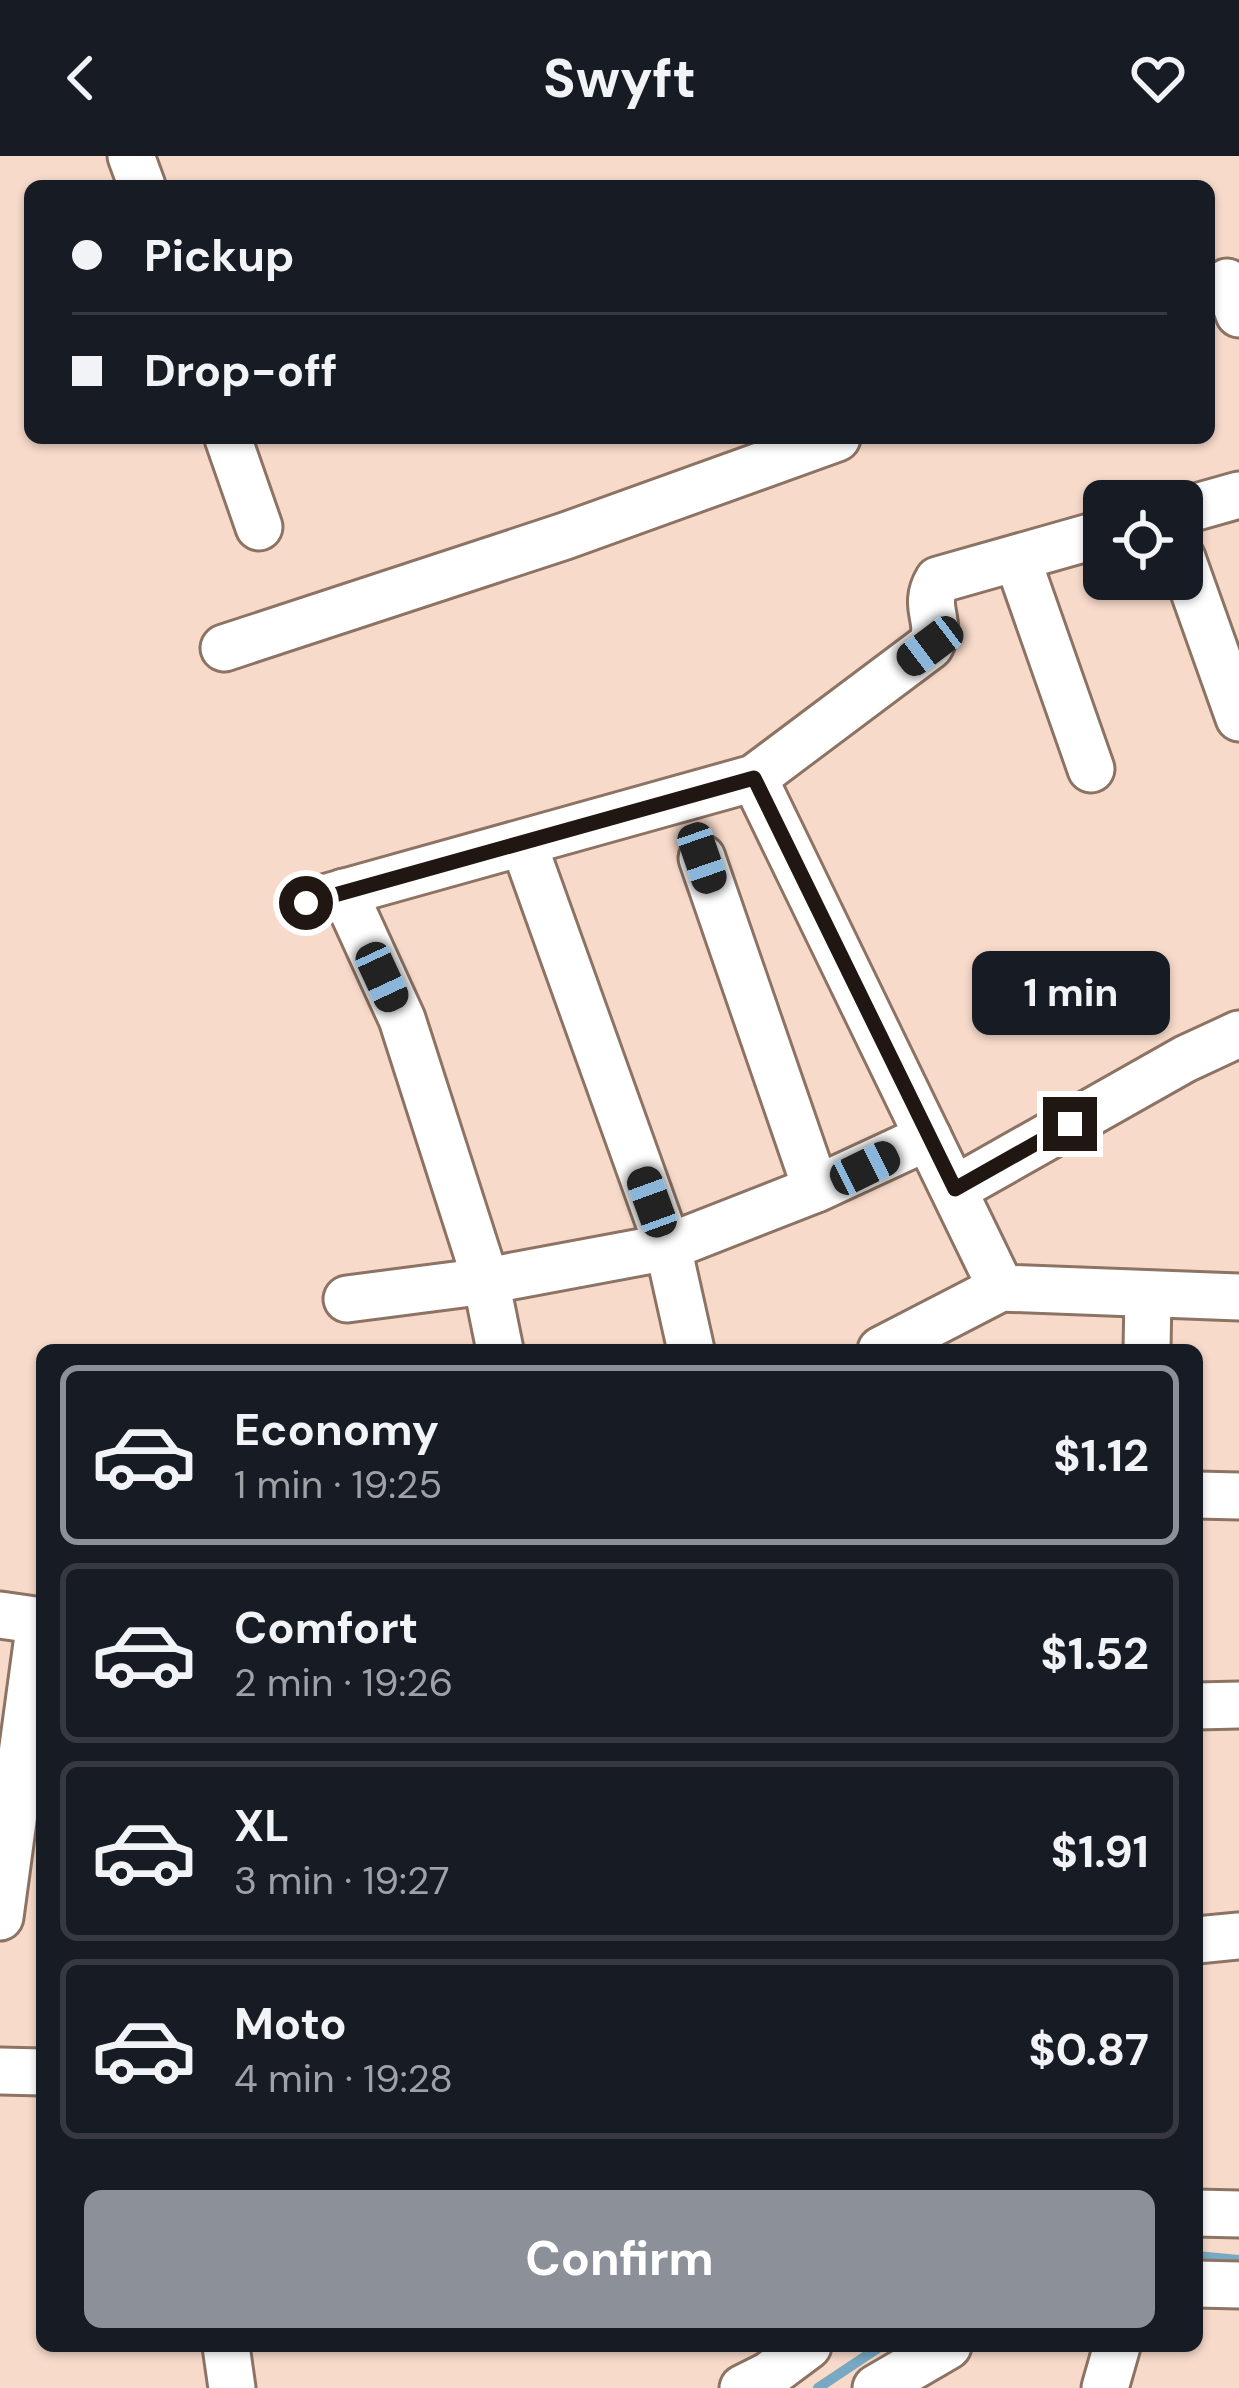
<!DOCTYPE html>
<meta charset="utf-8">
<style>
:root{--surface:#171b24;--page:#20242c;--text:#f1f3f6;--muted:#9ea1a6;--line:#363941;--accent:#8c9099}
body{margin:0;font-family:"DM Sans",sans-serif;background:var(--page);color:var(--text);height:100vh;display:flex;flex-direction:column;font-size:45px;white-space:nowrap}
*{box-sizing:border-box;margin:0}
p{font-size:39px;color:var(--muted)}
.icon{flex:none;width:66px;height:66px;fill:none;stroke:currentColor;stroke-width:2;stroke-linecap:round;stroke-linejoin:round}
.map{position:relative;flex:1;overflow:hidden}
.drawer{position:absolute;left:36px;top:1188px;width:1167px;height:1008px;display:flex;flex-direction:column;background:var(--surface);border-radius:18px;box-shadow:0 3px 9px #0004}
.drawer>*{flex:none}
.banner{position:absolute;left:24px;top:24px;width:1191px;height:264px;border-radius:18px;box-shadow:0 3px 9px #0004;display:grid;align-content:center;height:264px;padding:0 48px;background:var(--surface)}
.controls{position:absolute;left:1083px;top:324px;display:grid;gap:24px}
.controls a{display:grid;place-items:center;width:120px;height:120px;border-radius:18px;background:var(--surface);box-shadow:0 3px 9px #0004;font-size:60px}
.end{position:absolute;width:54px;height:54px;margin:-27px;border:15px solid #211712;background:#fff;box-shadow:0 0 0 6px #fff}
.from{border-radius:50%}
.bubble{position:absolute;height:84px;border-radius:18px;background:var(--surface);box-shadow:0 3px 9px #0004;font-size:39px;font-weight:700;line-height:84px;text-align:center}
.car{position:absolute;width:36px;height:72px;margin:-36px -18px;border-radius:15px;box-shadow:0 0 9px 3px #0007;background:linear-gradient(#222 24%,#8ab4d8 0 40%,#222 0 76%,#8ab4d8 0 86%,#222 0)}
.banner b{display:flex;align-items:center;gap:42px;height:114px;font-size:45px}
.banner b+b{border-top:3px solid var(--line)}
.banner i{width:30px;height:30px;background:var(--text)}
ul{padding:21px 0 0;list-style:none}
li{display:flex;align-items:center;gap:36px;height:180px;margin:0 24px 18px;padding:0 24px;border:6px solid var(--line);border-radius:18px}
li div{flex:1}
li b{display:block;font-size:45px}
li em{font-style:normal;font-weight:700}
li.current{border-color:var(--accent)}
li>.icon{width:108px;height:108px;stroke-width:1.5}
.action{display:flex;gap:24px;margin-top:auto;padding:24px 48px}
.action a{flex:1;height:138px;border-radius:18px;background:var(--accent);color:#fff;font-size:48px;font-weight:700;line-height:138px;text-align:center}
header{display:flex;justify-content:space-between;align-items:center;height:156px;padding:0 48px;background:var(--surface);font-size:54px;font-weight:700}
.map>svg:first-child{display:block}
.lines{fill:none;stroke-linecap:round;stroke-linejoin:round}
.stream{stroke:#78a8c2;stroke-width:10}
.minor-casing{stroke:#8c7364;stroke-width:51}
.minor{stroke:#fff;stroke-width:45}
.route{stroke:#211712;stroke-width:15}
</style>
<header><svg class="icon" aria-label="back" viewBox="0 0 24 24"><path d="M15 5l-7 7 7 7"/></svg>Swyft<svg class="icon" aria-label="heart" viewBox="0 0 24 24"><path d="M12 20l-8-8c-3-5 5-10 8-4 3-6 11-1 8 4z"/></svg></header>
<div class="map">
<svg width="1239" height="2232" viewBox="0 0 1239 2232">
<rect width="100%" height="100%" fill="#f7daca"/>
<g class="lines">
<g class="stream">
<polyline points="1197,2100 1239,2104"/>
<polyline points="818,2232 881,2190"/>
</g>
<g class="minor-casing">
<g id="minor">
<polyline points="131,0 142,30"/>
<polyline points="1227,126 1239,158"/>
<polyline points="228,282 259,371"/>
<polyline points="1182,355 1239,339"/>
<polyline points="1017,402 1091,613"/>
<polyline points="1182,402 1239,562"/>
<polyline points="224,492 565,380 837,282"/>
<polyline points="754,622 1001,1132 1239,1141"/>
<polyline points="524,689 668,1091 691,1194"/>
<polyline points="702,702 816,1033"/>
<polyline points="344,736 402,863 486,1125 500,1194"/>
<path d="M306 747 754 622 930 490C944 466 921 452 938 424L1104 377"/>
<polyline points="955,1033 1185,903 1239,878"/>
<polyline points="347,1143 486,1125 668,1091 816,1033 928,981"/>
<polyline points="881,1194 1001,1132"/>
<polyline points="1147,1194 1148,1139"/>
<polyline points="1197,1339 1239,1340"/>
<polyline points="0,1459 42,1465"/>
<polyline points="1197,1550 1239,1549"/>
<polyline points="0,1761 40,1465"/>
<polyline points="1197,1784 1239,1780"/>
<polyline points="0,1915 42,1916"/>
<polyline points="1197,2057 1239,2058"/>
<polyline points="1197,2128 1239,2129"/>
<polyline points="226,2190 232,2232"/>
<polyline points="743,2232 769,2219 808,2190"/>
<polyline points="876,2232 948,2190"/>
<polyline points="1105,2232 1117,2190"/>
</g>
</g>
<use href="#minor" class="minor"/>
</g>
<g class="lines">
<polyline class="route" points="306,747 754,622 955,1033 1070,968"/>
</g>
</svg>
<div class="controls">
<a><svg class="icon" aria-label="locate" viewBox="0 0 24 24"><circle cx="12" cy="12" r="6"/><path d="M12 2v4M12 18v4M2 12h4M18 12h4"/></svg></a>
</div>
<i class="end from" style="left:306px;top:747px"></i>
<i class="end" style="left:1070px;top:968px"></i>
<div class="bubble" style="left:972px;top:795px;width:198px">1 min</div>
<i class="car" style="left:930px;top:490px;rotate:233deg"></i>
<i class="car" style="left:702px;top:702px;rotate:161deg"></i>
<i class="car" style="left:382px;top:821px;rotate:155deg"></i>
<i class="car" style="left:865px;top:1012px;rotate:64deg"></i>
<i class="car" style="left:652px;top:1046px;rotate:340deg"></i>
<div class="banner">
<b><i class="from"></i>Pickup</b>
<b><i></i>Drop-off</b>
</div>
<section class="drawer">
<ul>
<li class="current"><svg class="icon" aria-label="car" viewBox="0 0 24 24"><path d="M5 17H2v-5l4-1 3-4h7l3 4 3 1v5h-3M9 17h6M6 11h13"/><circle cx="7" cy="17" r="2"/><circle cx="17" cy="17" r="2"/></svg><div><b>Economy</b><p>1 min · 19:25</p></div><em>$1.12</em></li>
<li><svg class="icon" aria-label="car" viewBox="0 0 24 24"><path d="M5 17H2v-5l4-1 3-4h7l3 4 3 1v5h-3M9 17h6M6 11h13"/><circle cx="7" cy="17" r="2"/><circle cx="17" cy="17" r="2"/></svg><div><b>Comfort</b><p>2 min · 19:26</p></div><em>$1.52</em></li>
<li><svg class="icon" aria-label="car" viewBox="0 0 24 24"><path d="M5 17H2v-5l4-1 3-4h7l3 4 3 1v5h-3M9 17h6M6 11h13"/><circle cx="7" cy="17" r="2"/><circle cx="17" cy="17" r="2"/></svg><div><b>XL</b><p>3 min · 19:27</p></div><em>$1.91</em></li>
<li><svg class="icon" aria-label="car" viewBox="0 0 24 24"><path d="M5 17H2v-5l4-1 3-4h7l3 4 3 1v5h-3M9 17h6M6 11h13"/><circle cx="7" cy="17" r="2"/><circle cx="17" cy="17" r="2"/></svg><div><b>Moto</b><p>4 min · 19:28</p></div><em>$0.87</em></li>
</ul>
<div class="action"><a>Confirm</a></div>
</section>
</div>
